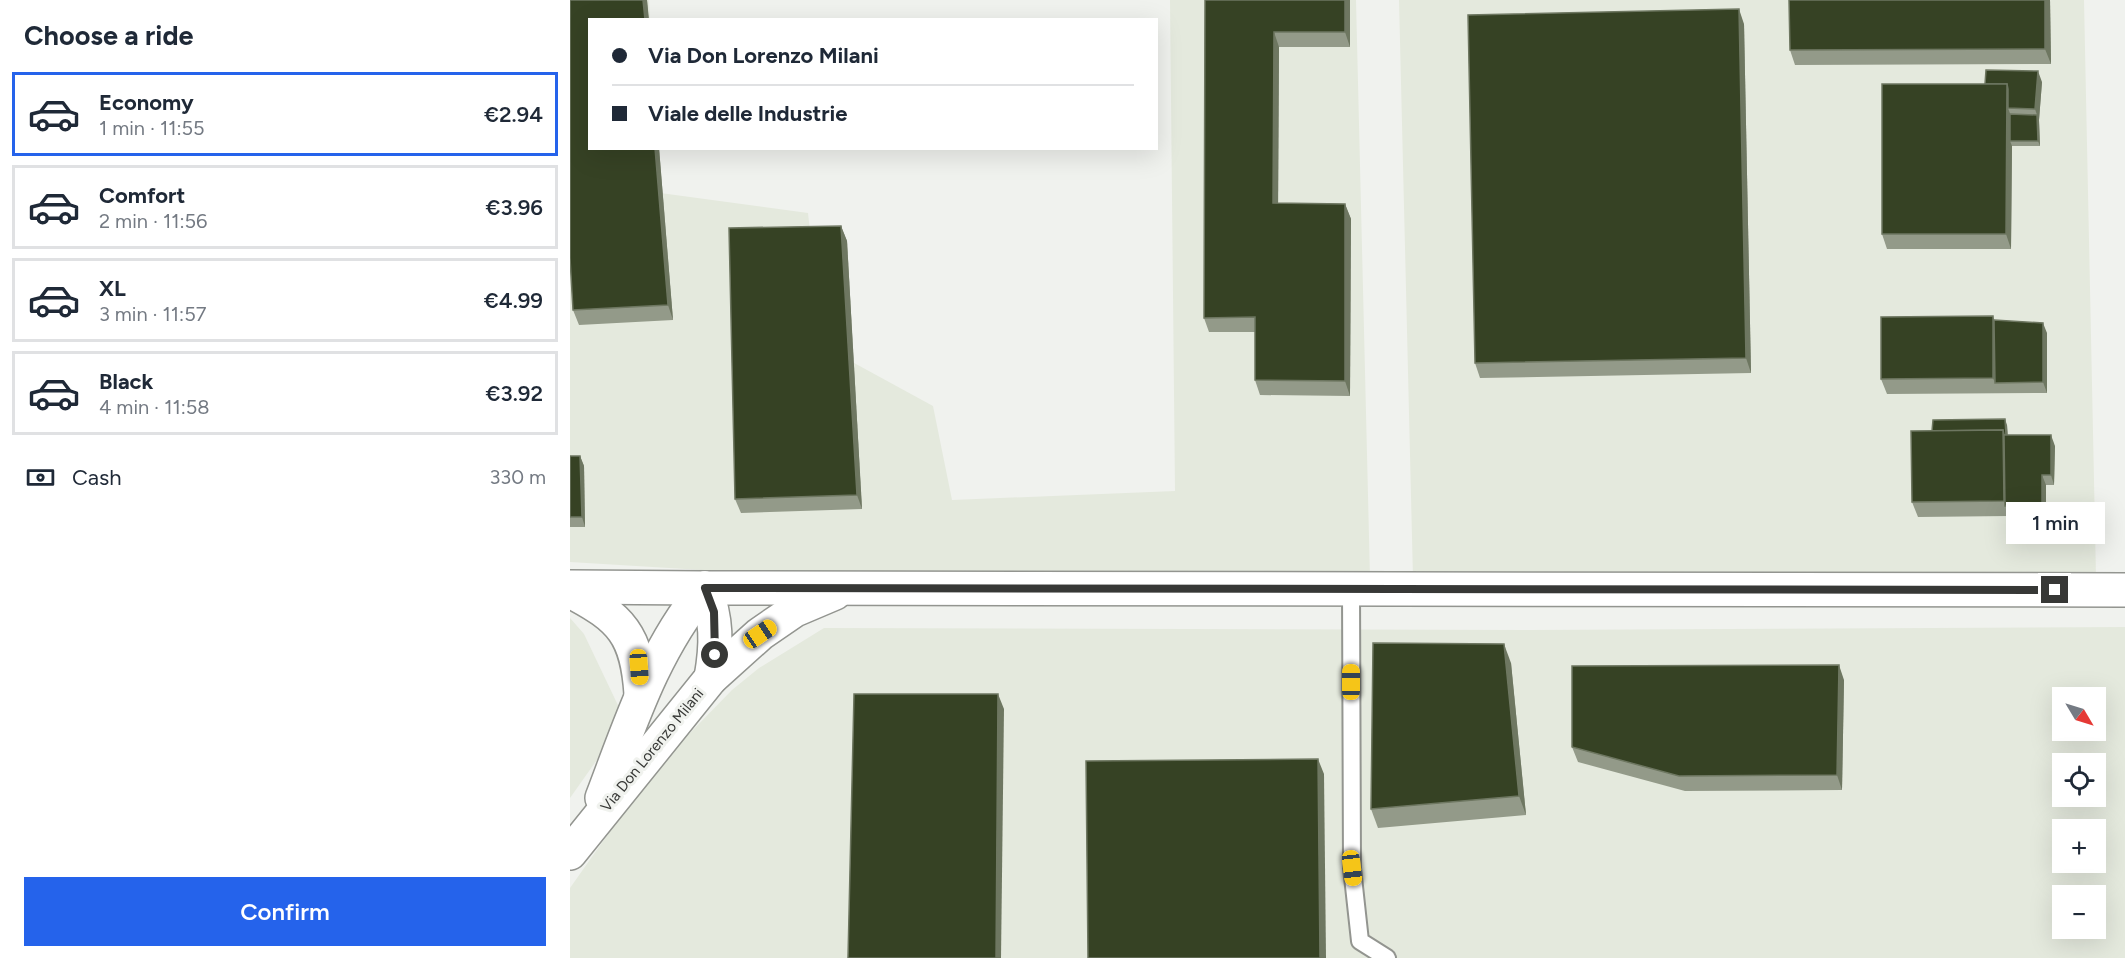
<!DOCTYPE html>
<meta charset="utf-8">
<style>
:root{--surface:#fff;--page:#f2f2f3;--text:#1f2937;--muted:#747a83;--line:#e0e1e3;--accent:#2563eb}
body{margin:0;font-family:Figtree,sans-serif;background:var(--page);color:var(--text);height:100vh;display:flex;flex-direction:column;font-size:22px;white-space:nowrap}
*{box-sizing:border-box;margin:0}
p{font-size:20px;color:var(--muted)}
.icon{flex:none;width:33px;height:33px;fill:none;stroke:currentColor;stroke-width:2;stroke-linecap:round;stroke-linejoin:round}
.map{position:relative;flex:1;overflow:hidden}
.side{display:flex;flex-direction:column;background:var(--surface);width:570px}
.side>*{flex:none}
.banner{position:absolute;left:18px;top:18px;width:570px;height:132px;border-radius:0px;box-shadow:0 6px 24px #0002;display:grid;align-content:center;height:132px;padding:0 24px;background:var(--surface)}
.needle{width:39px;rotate:128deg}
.buttons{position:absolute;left:1482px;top:687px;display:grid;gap:12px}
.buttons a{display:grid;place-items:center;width:54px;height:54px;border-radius:0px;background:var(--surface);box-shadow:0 6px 24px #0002;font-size:30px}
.end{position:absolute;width:27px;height:27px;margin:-14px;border:8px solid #373836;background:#fff;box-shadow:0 0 0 3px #fff}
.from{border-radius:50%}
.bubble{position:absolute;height:42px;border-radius:0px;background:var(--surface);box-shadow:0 6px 24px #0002;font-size:20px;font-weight:600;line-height:42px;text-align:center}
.car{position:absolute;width:18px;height:36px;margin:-18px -9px;border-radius:8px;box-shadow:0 0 4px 2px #0007;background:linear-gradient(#f5c518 24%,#345 0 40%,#f5c518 0 76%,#345 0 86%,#f5c518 0)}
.banner b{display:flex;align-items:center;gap:21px;height:57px;font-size:22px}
.banner b+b{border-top:2px solid var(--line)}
.banner i{width:15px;height:15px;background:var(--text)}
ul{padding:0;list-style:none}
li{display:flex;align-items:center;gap:18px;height:84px;margin:0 12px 9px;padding:0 12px;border:3px solid var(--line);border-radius:0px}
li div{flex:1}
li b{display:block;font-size:22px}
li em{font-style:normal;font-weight:600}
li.current{border-color:var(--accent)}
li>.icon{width:54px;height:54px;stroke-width:1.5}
h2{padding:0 24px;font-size:27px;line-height:72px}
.pay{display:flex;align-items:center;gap:15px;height:66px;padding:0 24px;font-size:22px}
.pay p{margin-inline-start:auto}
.action{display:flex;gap:12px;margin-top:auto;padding:12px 24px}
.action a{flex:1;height:69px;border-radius:0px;background:var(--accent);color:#fff;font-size:24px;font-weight:600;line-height:69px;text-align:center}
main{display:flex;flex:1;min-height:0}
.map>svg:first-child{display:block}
.built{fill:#e4e9dd;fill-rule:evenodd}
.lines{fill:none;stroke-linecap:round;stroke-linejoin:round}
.service-casing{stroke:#939590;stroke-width:20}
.tertiary-casing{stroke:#939590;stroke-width:36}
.secondary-casing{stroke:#939590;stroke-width:36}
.service{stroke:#fff;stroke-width:16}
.tertiary{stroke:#fff;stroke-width:33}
.secondary{stroke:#fff;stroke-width:33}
.wall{fill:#939a89}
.shaded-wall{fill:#6e7761}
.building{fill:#364224;stroke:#6e7761;stroke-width:1.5}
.route{stroke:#373836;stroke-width:8}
.labels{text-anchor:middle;stroke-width:6;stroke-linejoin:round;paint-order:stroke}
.street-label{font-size:15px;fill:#373836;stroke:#f0f2ee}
</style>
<main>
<section class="side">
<h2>Choose a ride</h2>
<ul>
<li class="current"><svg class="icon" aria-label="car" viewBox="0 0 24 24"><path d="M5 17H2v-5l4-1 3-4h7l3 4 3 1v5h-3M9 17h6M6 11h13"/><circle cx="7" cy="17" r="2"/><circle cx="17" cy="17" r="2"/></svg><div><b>Economy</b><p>1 min · 11:55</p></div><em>€2.94</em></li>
<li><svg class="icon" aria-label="car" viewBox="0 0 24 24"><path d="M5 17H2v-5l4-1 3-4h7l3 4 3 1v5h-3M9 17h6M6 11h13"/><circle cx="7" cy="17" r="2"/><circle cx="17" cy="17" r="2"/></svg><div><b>Comfort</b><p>2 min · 11:56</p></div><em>€3.96</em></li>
<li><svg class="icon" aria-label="car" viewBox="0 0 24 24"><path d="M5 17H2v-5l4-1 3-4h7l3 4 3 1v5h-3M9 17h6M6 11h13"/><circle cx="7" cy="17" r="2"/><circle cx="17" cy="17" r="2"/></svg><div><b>XL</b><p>3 min · 11:57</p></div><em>€4.99</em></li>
<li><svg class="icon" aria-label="car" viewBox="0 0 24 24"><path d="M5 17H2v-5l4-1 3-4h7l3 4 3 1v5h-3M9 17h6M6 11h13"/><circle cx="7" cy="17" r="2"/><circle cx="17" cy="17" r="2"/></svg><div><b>Black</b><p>4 min · 11:58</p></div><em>€3.92</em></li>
</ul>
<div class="pay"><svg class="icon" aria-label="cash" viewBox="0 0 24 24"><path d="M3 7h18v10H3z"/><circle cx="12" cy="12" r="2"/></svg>Cash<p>330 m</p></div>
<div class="action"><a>Confirm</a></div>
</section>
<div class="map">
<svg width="1555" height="958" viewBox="0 0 1555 958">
<rect width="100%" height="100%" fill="#f0f2ee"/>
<g class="built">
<polygon points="0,0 79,0 80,19 20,20 20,148 83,192 238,213 253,346 363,406 382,500 605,491 600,0 786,0 800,578 248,577 0,562"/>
<polygon points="829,0 1514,0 1526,576 843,579"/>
<polygon points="0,618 14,634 55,720 0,798"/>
<path d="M1555 627V958H0V888L103 742 120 733 162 690 189 668 254 628 958 630ZM1492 698H1526V730H1492ZM1492 764H1526V796H1492ZM1492 830H1526V862H1492ZM1492 896H1526V928H1492Z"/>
</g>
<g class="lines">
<g class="service-casing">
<polyline id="service" points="781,589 782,868 790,941 817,958"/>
</g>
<g class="tertiary-casing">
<g id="tertiary">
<polyline points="0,587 135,588"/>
<path d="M0 591C52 618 67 635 71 694"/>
</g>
</g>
<g class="secondary-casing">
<g id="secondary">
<polyline points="135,588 1555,590"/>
<path d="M135 588C147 619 147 644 141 678"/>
<path d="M32 798C61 722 83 651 135 588"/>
<polyline points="0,853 141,678 190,634 225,610 265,593"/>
</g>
</g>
<use href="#service" class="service"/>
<use href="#tertiary" class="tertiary"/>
<use href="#secondary" class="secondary"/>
</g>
<g class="wall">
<polygon points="0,0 77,0 103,320 9,325 3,310"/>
<polygon points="635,0 780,0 780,47 709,47 708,203 775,204 781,219 780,396 690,395 685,380 685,332 639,332 634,318"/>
<polygon points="1480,0 1481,64 1225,65 1220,50"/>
<polygon points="1174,24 1181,373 910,378 905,363"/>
<polygon points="1472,82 1469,120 1470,146 1442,146 1441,249 1317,249 1312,234 1415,84"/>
<polygon points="271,226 277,241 292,509 171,513 165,499"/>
<polygon points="1424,320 1477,333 1477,393 1317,394 1311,379"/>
<polygon points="1437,425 1438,435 1485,446 1484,485 1476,485 1476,514 1439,516 1348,517 1342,502"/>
<polygon points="0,456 10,456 14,466 15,527 0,527"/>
<polygon points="941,663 956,815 808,828 801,809"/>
<polygon points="1274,680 1272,790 1115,791 1008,762 1002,747"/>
</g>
<g class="shaded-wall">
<polygon points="73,0 77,0 79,20 75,20"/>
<polygon points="775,0 780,0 780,47 775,32"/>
<polygon points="1475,0 1480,0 1481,64 1475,49"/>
<polygon points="1169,9 1174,24 1181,373 1176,358"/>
<polygon points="704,32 709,47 708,218 703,203"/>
<polygon points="1468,71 1472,82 1469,120 1470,146 1468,141 1467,115 1465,109"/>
<polygon points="1437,84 1442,99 1438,108 1442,119 1440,141 1442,146 1441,249 1436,234"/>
<polygon points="85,148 89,148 103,320 98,305"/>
<polygon points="775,204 781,219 780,396 775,381"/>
<polygon points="271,226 277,241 292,509 287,495"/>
<polygon points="1423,316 1428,331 1425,383 1423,378"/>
<polygon points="1473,323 1477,333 1477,393 1473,382"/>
<polygon points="1435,419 1437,425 1438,445 1435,506 1434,501 1433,430"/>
<polygon points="1481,435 1485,446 1484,485 1481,475"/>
<polygon points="10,456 14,466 15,527 12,517"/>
<polygon points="1472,475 1476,485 1476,514 1472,503"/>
<polygon points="934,644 941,663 956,815 949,796"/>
<polygon points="1269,665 1274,680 1272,790 1267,775"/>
<polygon points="428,694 434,709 431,958 426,958"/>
<polygon points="748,759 754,774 756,958 750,958"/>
</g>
<g class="building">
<polygon points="0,0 73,0 75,20 20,20 20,148 85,148 98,305 3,310 0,258"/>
<polygon points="635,0 775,0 775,32 704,32 703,203 775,204 775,381 685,380 685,317 634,318"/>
<polygon points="1219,0 1475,0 1475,49 1220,50"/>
<polygon points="1169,9 1176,358 905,363 898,15"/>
<polygon points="1416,70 1468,71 1465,109 1438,108 1438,89 1437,84 1415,84"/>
<polygon points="1312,84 1437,84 1436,234 1312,234"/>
<polygon points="1440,114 1467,115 1468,141 1440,141"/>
<polygon points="271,226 287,495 165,499 159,228"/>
<polygon points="1423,316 1423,378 1311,379 1311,317"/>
<polygon points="1424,320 1473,323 1473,382 1425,383"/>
<polygon points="1435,419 1436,435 1434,435 1433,430 1362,431 1363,420"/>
<polygon points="1433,430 1434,501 1342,502 1341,431"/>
<polygon points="1434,435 1481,435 1481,475 1472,475 1472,503 1435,506"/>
<polygon points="0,456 10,456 12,517 0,517"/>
<polygon points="803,643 934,644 949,796 801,809"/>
<polygon points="1269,665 1267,775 1109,776 1002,747 1002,666"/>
<polygon points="284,694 428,694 426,958 278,958"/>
<polygon points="748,759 750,958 518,958 516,761"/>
</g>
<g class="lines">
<polyline class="route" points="145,655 144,612 135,588 1485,590"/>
</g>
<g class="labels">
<g class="street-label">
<text transform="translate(82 750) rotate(-51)" y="5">Via Don Lorenzo Milani</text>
</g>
</g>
</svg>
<div class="buttons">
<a><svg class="needle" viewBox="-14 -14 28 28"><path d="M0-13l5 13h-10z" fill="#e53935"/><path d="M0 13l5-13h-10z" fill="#747a83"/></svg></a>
<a><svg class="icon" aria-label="locate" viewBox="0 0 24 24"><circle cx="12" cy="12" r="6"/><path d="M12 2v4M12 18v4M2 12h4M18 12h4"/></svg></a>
<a>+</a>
<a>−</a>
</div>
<i class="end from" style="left:145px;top:655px"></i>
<i class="end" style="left:1485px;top:590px"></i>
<div class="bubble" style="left:1436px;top:502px;width:99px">1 min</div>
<i class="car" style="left:190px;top:634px;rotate:56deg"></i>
<i class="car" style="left:69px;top:667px;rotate:176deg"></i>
<i class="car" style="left:781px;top:682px;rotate:0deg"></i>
<i class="car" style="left:782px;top:868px;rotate:173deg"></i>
<div class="banner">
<b><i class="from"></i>Via Don Lorenzo Milani</b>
<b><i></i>Viale delle Industrie</b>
</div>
</div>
</main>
